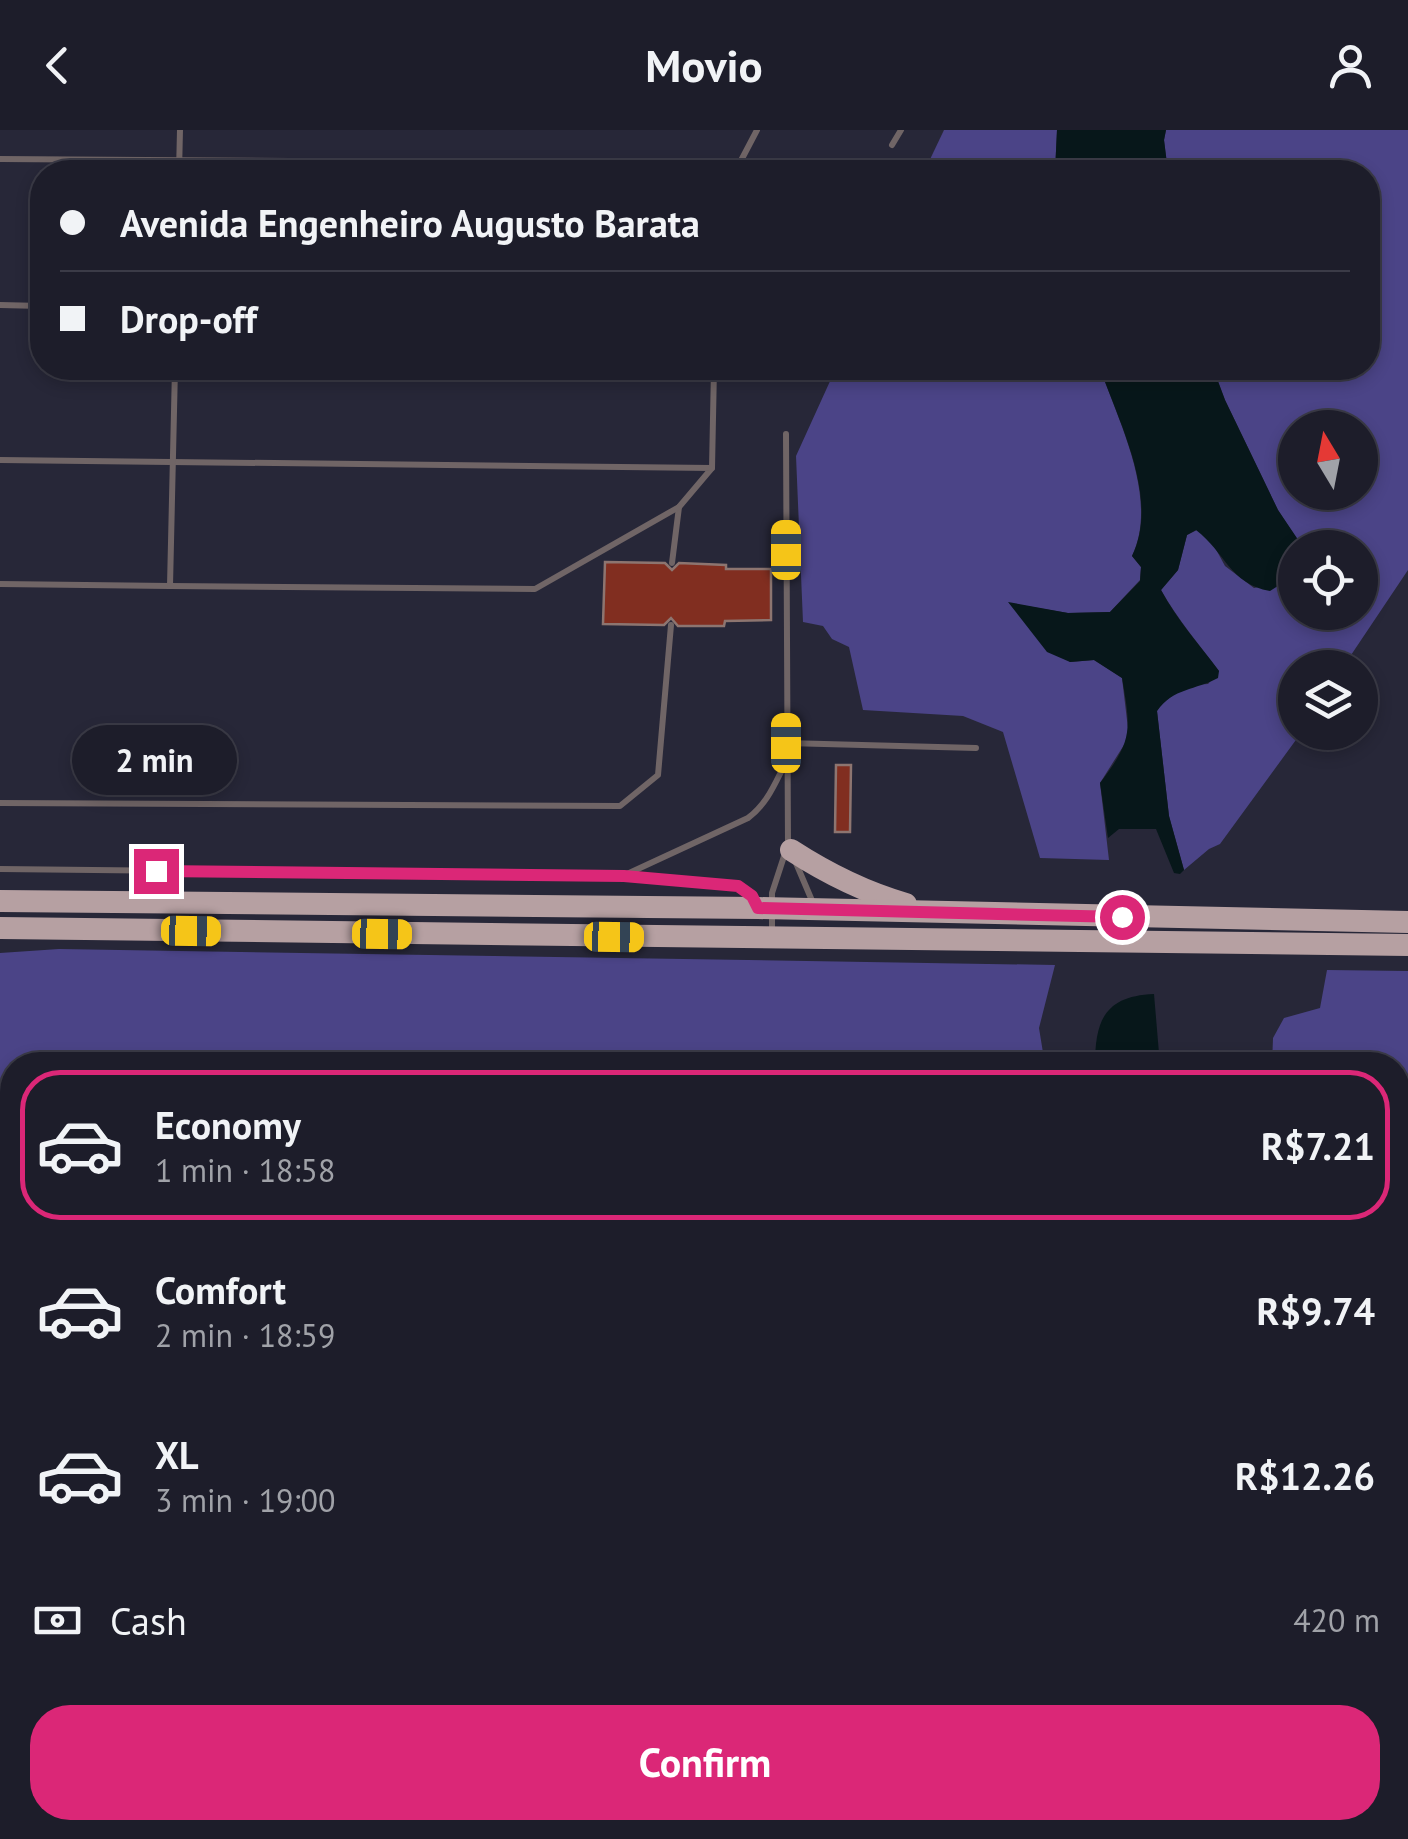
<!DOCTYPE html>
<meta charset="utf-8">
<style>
:root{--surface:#1d1d2a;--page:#252632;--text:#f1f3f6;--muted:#a0a2a8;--line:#3b3b47;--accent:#db2777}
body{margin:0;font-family:"PT Sans",sans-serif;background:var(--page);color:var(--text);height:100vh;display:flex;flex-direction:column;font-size:38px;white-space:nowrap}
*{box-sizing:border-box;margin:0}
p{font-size:32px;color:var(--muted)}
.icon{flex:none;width:55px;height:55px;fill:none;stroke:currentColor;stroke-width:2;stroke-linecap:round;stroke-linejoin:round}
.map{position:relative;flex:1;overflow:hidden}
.side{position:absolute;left:0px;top:922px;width:1410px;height:788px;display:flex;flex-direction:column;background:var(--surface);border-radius:40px 40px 0 0;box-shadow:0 5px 15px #0003,0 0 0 2px var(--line)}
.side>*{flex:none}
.banner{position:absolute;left:30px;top:30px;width:1350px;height:220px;border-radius:40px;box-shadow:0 5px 15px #0003,0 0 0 2px var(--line);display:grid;align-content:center;height:220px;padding:0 30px;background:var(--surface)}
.needle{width:65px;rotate:350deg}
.tools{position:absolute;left:1278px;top:280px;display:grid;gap:20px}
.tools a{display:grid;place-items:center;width:100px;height:100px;border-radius:50%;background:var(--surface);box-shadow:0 5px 15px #0003,0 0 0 2px var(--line);font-size:50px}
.end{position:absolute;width:45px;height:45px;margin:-22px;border:12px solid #db2777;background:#fff;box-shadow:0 0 0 5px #fff}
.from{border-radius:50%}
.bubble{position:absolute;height:70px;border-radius:35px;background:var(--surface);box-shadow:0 5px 15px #0003,0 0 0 2px var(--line);font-size:32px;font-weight:600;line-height:70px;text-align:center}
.car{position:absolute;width:30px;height:60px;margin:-30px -15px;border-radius:12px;box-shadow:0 0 8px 2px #0007;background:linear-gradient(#f5c518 24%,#345 0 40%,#f5c518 0 76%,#345 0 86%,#f5c518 0)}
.banner b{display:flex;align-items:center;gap:35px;height:95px;font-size:38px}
.banner b+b{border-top:2px solid var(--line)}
.banner i{width:25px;height:25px;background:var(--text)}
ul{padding:18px 0 0;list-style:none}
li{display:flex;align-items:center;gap:30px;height:150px;margin:0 20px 15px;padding:0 10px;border:5px solid transparent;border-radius:40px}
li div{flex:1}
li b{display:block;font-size:38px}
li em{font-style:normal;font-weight:600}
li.selected{border-color:var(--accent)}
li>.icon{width:90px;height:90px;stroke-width:1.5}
.pay{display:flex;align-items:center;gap:25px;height:110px;padding:0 30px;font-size:38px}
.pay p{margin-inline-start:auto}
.button{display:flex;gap:20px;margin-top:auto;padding:20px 30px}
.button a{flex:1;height:115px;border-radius:40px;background:var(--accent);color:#fff;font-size:40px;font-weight:600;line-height:115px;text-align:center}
header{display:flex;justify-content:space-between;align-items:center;height:130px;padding:0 30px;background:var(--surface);font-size:45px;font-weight:600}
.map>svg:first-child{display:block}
.green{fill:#4b4487;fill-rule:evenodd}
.water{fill:#07171a}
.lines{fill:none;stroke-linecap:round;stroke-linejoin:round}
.river{stroke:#07171a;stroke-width:28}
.building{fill:#812e20;stroke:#8d7570;stroke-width:2.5}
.service{stroke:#706566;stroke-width:6}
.primary{stroke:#b6a0a2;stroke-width:22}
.route{stroke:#db2777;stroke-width:12}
</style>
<header><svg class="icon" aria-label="back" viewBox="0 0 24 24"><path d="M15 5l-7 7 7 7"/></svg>Movio<svg class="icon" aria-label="person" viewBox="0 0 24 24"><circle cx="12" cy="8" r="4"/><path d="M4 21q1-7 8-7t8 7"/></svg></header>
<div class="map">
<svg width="1408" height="1709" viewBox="0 0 1408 1709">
<rect width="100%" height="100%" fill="#272738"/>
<g class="green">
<polygon points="944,0 1057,0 1055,42 924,42"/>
<path d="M1166 0H1408V440L1343 537 1295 538V602L1301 603 1220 714 1209 719 1184 740 1169 686 1157 581C1168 565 1188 554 1208 554L1219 541C1199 514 1178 490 1161 460L1178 440 1187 405 1197 400 1212 412 1225 436 1254 458 1289 451 1295 445V482H1360V418L1302 417 1278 380 1225 270 1213 238H1368V42H1168L1164 10ZM1295 298H1360V362H1295Z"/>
<path d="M836 238H1100C1119 293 1159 369 1132 426L1141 437 1140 450 1110 482 1068 483 1009 473 1070 532 1094 530 1122 548 1129 607 1100 653 1109 730 1040 728 1003 602 963 586 863 580 849 517 832 509 823 496 803 492 796 326Z"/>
<polygon points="59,819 1055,835 1039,898 1045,935 12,935 12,1051 0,1052 0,823"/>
<polygon points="1327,840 1408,841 1408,1630 1398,1641 1398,935 1272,935 1273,908 1284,888 1320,878"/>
<polygon points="12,1329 12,1698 1323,1698 1306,1709 0,1709 0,1330"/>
</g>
<g class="water">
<polygon points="1057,0 1166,0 1164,10 1168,42 1055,42"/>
<path d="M1100 238H1213L1225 270 1278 380 1303 417 1295 418V445L1270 461C1230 454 1225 422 1196 400L1187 405 1178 440 1161 460C1177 490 1199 514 1219 541L1218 548C1196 560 1173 558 1157 581L1169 686 1184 740 1180 744 1174 743 1156 699H1119L1108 708 1100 653C1133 610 1131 600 1122 548L1094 530 1070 532 1047 522 1008 472 1068 483 1110 482 1140 451 1141 437 1132 426C1160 369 1119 293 1100 238Z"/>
<path d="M1154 864 1160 935H1095C1095 890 1105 866 1154 864Z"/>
</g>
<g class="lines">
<polyline class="river" points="1141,1709 1141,1698"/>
</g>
<g class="building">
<polygon points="605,432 665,433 672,440 679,433 726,435 726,439 771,439 771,490 725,491 724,496 678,496 671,488 664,495 603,494"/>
<polygon points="836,635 851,635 850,702 835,702"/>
</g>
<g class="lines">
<g class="service">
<polyline points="892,15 901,0"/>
<polyline points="0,29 739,34"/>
<polyline points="179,42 180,0"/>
<polyline points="735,42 757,0"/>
<polyline points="0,175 42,176"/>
<polyline points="0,330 712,338 679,377 672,433"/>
<polyline points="712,338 714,238"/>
<polyline points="0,454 170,456 175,238"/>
<polyline points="170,456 535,459 679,377"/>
<polyline points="786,613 976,618"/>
<polyline points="0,673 620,676 658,645 671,495"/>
<polyline points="796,733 813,773"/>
<polyline points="0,739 624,746 738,756 747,761 755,773"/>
<path d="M627 744 748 688C768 673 775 653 786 632"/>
<polyline points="772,800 772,763 788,714 786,304"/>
<polyline points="0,1320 12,1320"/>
</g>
<g class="primary">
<path d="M791 720C828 744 864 762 906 774"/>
<polyline points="0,771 758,778 1408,792"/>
<polyline points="0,798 1408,815"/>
</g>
</g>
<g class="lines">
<polyline class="route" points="156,741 624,746 738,756 752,766 758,778 1122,787"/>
</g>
</svg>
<div class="tools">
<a><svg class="needle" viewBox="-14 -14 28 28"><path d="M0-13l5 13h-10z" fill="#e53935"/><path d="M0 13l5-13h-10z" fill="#a0a2a8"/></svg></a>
<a><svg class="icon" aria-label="locate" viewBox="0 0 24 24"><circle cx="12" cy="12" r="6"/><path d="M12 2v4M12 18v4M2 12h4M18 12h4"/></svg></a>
<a><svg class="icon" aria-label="layers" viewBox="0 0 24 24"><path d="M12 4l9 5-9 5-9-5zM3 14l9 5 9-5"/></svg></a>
</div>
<i class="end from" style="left:1122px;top:787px"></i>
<i class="end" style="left:156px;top:741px"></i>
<div class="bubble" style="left:72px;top:595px;width:165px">2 min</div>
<i class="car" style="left:786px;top:420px;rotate:0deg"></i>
<i class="car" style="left:786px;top:613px;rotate:0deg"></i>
<i class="car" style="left:191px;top:801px;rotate:91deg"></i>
<i class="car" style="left:382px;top:804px;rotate:91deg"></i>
<i class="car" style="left:614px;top:807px;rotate:91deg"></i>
<div class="banner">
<b><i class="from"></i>Avenida Engenheiro Augusto Barata</b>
<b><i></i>Drop-off</b>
</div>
<section class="side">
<ul>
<li class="selected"><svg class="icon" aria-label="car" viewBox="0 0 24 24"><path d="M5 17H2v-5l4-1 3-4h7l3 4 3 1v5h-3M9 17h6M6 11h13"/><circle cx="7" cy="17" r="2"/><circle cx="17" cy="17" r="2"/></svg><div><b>Economy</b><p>1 min · 18:58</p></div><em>R$7.21</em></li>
<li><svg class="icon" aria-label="car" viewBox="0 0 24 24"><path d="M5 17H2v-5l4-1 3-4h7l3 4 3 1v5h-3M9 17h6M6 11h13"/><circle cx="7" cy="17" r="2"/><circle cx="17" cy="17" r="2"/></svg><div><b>Comfort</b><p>2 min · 18:59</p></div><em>R$9.74</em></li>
<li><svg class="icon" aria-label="car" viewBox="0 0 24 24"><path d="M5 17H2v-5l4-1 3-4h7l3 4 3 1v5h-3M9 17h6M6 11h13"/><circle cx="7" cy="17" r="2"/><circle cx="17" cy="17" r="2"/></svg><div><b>XL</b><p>3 min · 19:00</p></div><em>R$12.26</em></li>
</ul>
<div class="pay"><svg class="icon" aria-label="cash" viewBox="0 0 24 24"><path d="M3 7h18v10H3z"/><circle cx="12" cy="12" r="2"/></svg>Cash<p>420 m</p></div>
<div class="button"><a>Confirm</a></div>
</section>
</div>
